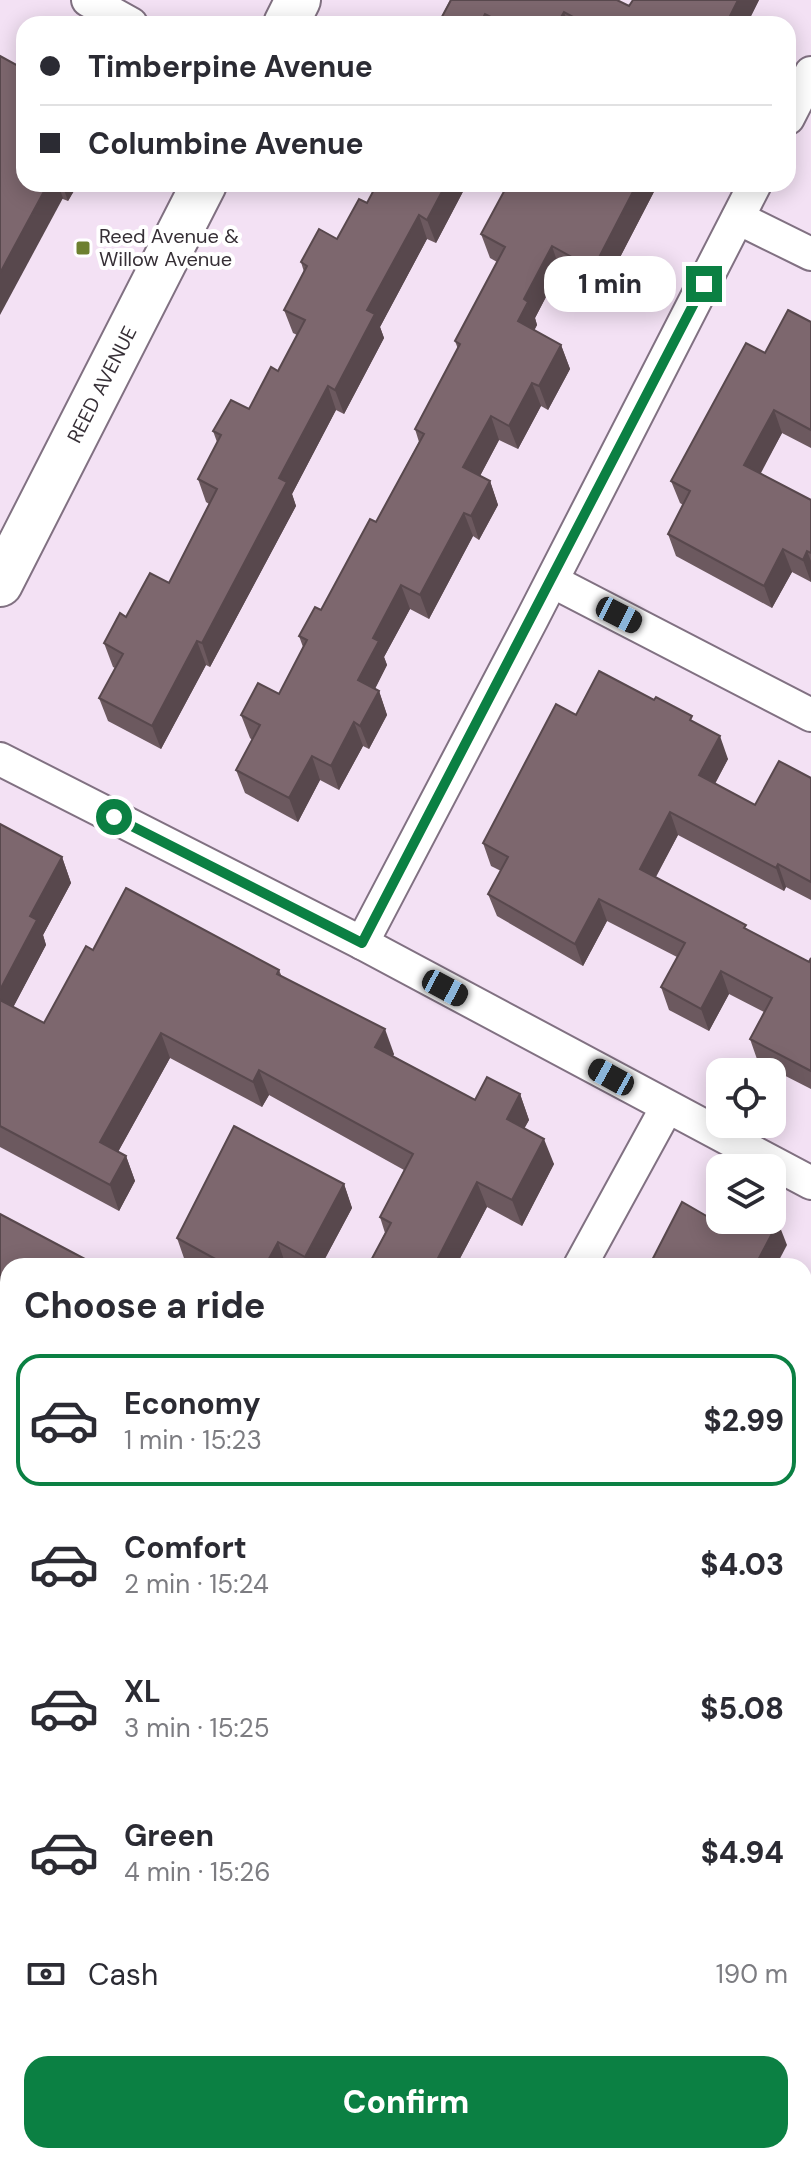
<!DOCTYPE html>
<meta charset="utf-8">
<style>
:root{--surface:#fff;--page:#f7f7f7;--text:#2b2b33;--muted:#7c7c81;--line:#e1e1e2;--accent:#0b8043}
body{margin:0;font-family:"DM Sans",sans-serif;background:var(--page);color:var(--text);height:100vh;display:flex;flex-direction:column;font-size:30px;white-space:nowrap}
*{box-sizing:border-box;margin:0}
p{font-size:26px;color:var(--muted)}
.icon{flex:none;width:44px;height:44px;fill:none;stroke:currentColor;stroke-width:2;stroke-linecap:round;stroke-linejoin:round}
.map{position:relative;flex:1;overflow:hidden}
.details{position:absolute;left:0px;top:1258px;width:812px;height:906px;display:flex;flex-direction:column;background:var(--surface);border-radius:24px 24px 0 0;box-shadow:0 4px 20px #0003}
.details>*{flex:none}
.banner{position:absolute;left:16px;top:16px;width:780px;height:176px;border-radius:24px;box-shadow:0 4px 20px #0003;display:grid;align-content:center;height:176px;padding:0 24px;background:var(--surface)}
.fabs{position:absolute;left:706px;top:1058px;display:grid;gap:16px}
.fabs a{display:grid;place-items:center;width:80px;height:80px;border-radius:16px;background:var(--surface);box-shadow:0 4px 20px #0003;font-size:40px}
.end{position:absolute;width:36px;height:36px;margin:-18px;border:10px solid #0b8043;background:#fff;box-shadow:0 0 0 4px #fff}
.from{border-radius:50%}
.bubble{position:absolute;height:56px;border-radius:24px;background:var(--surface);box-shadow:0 4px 20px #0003;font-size:26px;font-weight:800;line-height:56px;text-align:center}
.car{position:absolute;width:24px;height:48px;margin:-24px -12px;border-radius:10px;box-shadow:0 0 6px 2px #0007;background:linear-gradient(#222 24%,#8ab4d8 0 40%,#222 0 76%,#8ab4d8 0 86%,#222 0)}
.banner b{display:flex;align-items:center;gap:28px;height:76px;font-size:30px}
.banner b+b{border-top:2px solid var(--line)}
.banner i{width:20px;height:20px;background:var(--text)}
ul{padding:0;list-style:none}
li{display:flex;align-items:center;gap:24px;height:132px;margin:0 16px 12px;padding:0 8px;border:4px solid transparent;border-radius:24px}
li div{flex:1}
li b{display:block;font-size:30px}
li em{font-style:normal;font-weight:800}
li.selected{border-color:var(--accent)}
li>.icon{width:72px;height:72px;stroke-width:1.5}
h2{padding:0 24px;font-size:36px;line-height:96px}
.pay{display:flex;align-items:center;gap:20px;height:88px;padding:0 24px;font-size:30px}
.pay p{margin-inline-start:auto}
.primary-button{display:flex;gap:16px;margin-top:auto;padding:16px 24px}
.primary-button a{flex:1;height:92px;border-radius:24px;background:var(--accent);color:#fff;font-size:32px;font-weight:800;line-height:92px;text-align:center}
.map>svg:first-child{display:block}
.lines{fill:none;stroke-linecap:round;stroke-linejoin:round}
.minor-casing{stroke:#817182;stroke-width:36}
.secondary-casing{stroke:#817182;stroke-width:48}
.minor{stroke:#fff;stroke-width:32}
.secondary{stroke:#fff;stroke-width:44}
.wall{fill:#6c595f}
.shaded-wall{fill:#58484d}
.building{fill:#7d676e;stroke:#58484d;stroke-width:2}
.route{stroke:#0b8043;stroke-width:10}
.poi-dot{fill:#6d8030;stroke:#fff;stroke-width:3}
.labels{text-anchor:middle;stroke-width:8;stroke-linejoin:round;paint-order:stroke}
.poi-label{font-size:20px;fill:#362f36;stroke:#fff;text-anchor:start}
.street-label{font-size:20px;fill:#362f36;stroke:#fff}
</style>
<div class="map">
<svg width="811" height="2163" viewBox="0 0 811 2163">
<rect width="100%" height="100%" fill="#f3e1f4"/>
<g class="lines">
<g class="minor-casing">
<g id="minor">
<polyline points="88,0 131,24"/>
<polyline points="788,118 811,73"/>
<polyline points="738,218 811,254"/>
<polyline points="552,581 811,715"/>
<polyline points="0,759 362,943 811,1183"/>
<polyline points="362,943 532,619 755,184"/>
<polyline points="580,1266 667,1107"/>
<polyline points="804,1658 811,1662"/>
<polyline points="804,1700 811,1686"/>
<polyline points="82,2163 85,2156"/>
<polyline points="562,2163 565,2156"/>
</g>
</g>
<g class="secondary-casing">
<g id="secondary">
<polyline points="286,24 298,0"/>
<path id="s1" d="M0 584 204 184"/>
</g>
</g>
<use href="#minor" class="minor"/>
<use href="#secondary" class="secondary"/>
</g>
<g class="wall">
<polygon points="450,0 629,6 759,0 747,24 438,24"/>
<polygon points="24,184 78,184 68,201"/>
<polygon points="377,184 467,184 436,243 427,239 380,327 384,338 344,414 336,410 292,494 296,506 210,667 206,665 161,749 108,721 99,698 115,668 113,667 104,643 126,617 169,583 209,504 206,502 198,479 217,442 213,431 249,409 278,371 297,335 293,333 284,310 304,272 301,262 337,239 367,203"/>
<polygon points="658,184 602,292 560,270 535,318 537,325 534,330 561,345 570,369 548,410 541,406 518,449 499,440 480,476 490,481 498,505 479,540 473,536 429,619 410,609 384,657 387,665 375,689 379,691 387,715 369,749 363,746 339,790 320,780 298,822 245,793 236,770 252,740 250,738 241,715 279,694 303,647 299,636 321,610 376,522 419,442 415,429 458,349 455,341 497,262 490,258 481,234"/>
<polygon points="811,322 811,448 782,433 760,473 811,500 811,582 792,572 772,608 676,556 668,534 683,505 680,503 671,481 765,353"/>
<polygon points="576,715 694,723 728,759 715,784 755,805 811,778 811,900 786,887 784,891 678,835 656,877 747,930 809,962 811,958 811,1089 758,1062 750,1039 764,1012 729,994 709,1031 669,1010 661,987 677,957 607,921 583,966 497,916 488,894 501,871 491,866 483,843"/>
<polygon points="0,824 62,857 71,883 43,935 46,945 13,1007 44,1023 93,950 279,970 282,977 394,1054 393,1056 475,1100 520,1094 529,1120 524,1128 554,1164 522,1226 487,1207 456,1266 368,1266 385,1233 380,1217 404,1170 269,1095 262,1107 170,1058 118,1152 126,1156 135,1181 119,1211 0,1147"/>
<polygon points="344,1184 352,1208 321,1266 194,1266 185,1261 177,1238"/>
<polygon points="811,1282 811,1385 804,1381 804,1295"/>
<polygon points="804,1440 811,1444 811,1566 804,1562"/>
<polygon points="0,1535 8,1540 8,1710 0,1706"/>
<polygon points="811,1814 811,2050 804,2063 804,1827"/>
<polygon points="160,2156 294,2156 290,2163 159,2163 158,2161"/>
</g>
<g class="shaded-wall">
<polygon points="738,0 759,0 747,24 726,24"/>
<polygon points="564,12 568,24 557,24"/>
<polygon points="485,14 489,24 480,24"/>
<polygon points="48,184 58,184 63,198 0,315 0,273"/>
<polygon points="62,184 78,184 68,201"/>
<polygon points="446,184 467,184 436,243 427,220"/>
<polygon points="637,184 658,184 602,292 593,269"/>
<polygon points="419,215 427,239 380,327 384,338 344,414 335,390 367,310"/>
<polygon points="552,246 560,270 535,318 537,325 527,345 518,321 524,299"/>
<polygon points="561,345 570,369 548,410 539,386"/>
<polygon points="532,383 541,406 518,449 509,426"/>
<polygon points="328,386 336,410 292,494 296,506 210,667 202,643 279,478"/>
<polygon points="774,410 782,433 753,488 744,465"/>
<polygon points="491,416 499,440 472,491 463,467"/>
<polygon points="490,481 498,505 479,540 471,516"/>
<polygon points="464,513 473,536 429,619 420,595"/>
<polygon points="783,549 792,572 772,608 764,586"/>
<polygon points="807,551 811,561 811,582 803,560"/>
<polygon points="401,585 410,609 384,657 387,665 367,704 358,680 373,638"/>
<polygon points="197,641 206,665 161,749 152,726"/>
<polygon points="379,691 387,715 369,749 360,726"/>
<polygon points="354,722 363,746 339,790 331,766"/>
<polygon points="720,736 728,759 707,798 699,775"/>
<polygon points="312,756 320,780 298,822 289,798"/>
<polygon points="670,812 678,835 648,891 640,869"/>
<polygon points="62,857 71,883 43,935 46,945 5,1023 0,1009 0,990 30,916"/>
<polygon points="778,864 786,887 784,891 776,868"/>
<polygon points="599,899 607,921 583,966 575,944"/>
<polygon points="721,971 729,994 709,1031 701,1009"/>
<polygon points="385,1029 394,1054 385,1072 375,1047"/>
<polygon points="161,1033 170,1058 109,1168 100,1142"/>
<polygon points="259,1070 269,1095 262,1107 253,1082"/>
<polygon points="520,1094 529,1120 516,1144 507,1119"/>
<polygon points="544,1139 554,1164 522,1226 512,1200"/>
<polygon points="126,1156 135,1181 119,1211 110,1185"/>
<polygon points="477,1182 487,1207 456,1266 439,1266 437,1260"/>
<polygon points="344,1184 352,1208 321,1266 308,1266 305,1257"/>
<polygon points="778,1222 787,1245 776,1266 755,1266"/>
<polygon points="278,1242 286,1266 265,1266"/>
<polygon points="8,1439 8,1481 0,1496 0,1454"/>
<polygon points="811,2016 811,2042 805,2027"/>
<polygon points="804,2031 811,2050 804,2063"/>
<polygon points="8,2077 8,2119 0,2134 0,2092"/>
<polygon points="247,2156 261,2156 263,2163 243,2163"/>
<polygon points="277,2156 294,2156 290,2163 279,2163"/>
<polygon points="426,2156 448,2156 444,2163 422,2163"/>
<polygon points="742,2156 765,2156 761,2163 739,2163"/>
</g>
<g class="building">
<polygon points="451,0 617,0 629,6 633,0 738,0 726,24 586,24 564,12 557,24 505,24 485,14 480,24 438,24"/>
<polygon points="0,56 24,69 24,184 48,184 0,273"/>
<polygon points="377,184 446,184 427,220 419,215 367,310 375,314 335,390 328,386 279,478 287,482 202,643 197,641 152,726 99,698 123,654 104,643 120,613 126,617 150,573 169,583 217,489 198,479 221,435 213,431 231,400 249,409 271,367 278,371 305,320 284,310 307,266 301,262 319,229 337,239 359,199 367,203"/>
<polygon points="508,184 637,184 593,269 552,246 524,299 528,302 518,321 561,345 539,386 532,383 509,426 491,416 463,467 490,481 471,516 464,513 420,595 401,585 373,638 379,641 358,680 379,691 360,726 354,722 331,766 312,756 289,798 236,770 260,725 241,715 258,683 279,694 307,640 299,636 315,607 321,610 370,519 376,522 424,434 415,429 460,344 455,341 505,247 481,234"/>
<polygon points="788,310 811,322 811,430 774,410 744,465 811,500 811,553 807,551 803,560 783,549 764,586 668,534 690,491 671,481 746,343 765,353"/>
<polygon points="599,671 654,700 656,697 692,716 690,720 720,736 699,775 755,805 779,761 811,778 811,882 778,864 776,868 670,812 640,869 746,925 744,928 809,962 811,958 811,1071 750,1039 772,998 721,971 701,1009 661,987 685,943 599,899 575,944 488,894 508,857 483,843 556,704 576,715"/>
<polygon points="0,824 62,857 30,916 37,920 0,990"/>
<polygon points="126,888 279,970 277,974 385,1029 375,1047 475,1100 487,1077 520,1094 507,1119 544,1139 512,1200 477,1182 437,1260 449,1266 368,1266 391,1223 380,1217 413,1154 259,1070 253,1082 161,1033 100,1142 126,1156 110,1185 0,1126 0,1000 44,1023 86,946 93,950"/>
<polygon points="234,1126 344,1184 305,1257 278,1242 265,1266 228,1266 177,1238"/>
<polygon points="720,1200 720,1220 772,1220 772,1219 778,1222 755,1266 649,1266 682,1202 710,1218"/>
<polygon points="0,1214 85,1259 82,1266 8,1266 8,1439 0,1454"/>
<polygon points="811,1282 811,1366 804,1363 804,1295"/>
<polygon points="804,1440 811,1444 811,1547 804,1543 804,1506 809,1496 804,1494"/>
<polygon points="0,1535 8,1540 8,1690 0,1686"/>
<polygon points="811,1814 811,2016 805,2027 804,2026 804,1827"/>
<polygon points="0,1900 8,1904 8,2077 0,2092"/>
<polygon points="160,2156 247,2156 243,2163 162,2163 158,2161"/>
<polygon points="350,2156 426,2156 422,2163 346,2163"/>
<polygon points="663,2156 742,2156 739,2163 660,2163"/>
</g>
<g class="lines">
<polyline class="route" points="114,817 362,943 704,284"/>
</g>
<rect class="poi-dot" x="75" y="240" width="16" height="16" rx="4"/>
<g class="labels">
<g class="poi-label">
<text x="99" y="243">Reed Avenue &amp;<tspan x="99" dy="23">Willow Avenue</tspan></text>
</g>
<g class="street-label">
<text dy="7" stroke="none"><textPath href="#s1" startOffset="224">REED AVENUE</textPath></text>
</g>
</g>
</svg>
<div class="fabs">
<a><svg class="icon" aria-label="locate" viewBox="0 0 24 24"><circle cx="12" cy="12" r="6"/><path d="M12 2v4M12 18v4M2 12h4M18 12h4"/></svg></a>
<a><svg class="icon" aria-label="layers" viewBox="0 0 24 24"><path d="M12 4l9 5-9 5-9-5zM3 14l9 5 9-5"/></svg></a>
</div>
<i class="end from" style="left:114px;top:817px"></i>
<i class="end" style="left:704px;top:284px"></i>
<div class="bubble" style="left:544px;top:256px;width:132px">1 min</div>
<i class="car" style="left:619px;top:615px;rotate:117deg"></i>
<i class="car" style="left:445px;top:988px;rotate:118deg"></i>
<i class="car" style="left:611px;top:1077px;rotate:299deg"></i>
<div class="banner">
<b><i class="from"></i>Timberpine Avenue</b>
<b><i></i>Columbine Avenue</b>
</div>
<section class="details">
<h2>Choose a ride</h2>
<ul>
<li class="selected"><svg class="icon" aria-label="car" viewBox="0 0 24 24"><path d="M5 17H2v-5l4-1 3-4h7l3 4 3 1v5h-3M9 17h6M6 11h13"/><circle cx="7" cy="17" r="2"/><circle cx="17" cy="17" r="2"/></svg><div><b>Economy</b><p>1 min · 15:23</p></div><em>$2.99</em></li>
<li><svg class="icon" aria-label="car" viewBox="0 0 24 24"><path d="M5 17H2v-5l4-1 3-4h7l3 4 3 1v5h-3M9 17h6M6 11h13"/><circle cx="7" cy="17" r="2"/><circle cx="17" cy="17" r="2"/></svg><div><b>Comfort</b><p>2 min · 15:24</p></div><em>$4.03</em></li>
<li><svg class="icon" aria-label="car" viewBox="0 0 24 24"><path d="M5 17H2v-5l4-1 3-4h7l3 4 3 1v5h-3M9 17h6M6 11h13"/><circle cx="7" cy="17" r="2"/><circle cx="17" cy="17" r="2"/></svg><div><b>XL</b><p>3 min · 15:25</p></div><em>$5.08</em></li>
<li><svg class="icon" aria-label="car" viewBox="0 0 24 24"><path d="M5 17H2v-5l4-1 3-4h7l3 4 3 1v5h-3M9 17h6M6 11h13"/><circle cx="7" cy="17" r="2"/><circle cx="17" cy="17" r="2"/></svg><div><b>Green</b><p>4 min · 15:26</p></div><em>$4.94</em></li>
</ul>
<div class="pay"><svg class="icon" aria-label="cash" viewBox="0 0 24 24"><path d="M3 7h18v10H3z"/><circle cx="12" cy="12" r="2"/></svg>Cash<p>190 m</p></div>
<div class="primary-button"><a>Confirm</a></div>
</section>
</div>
